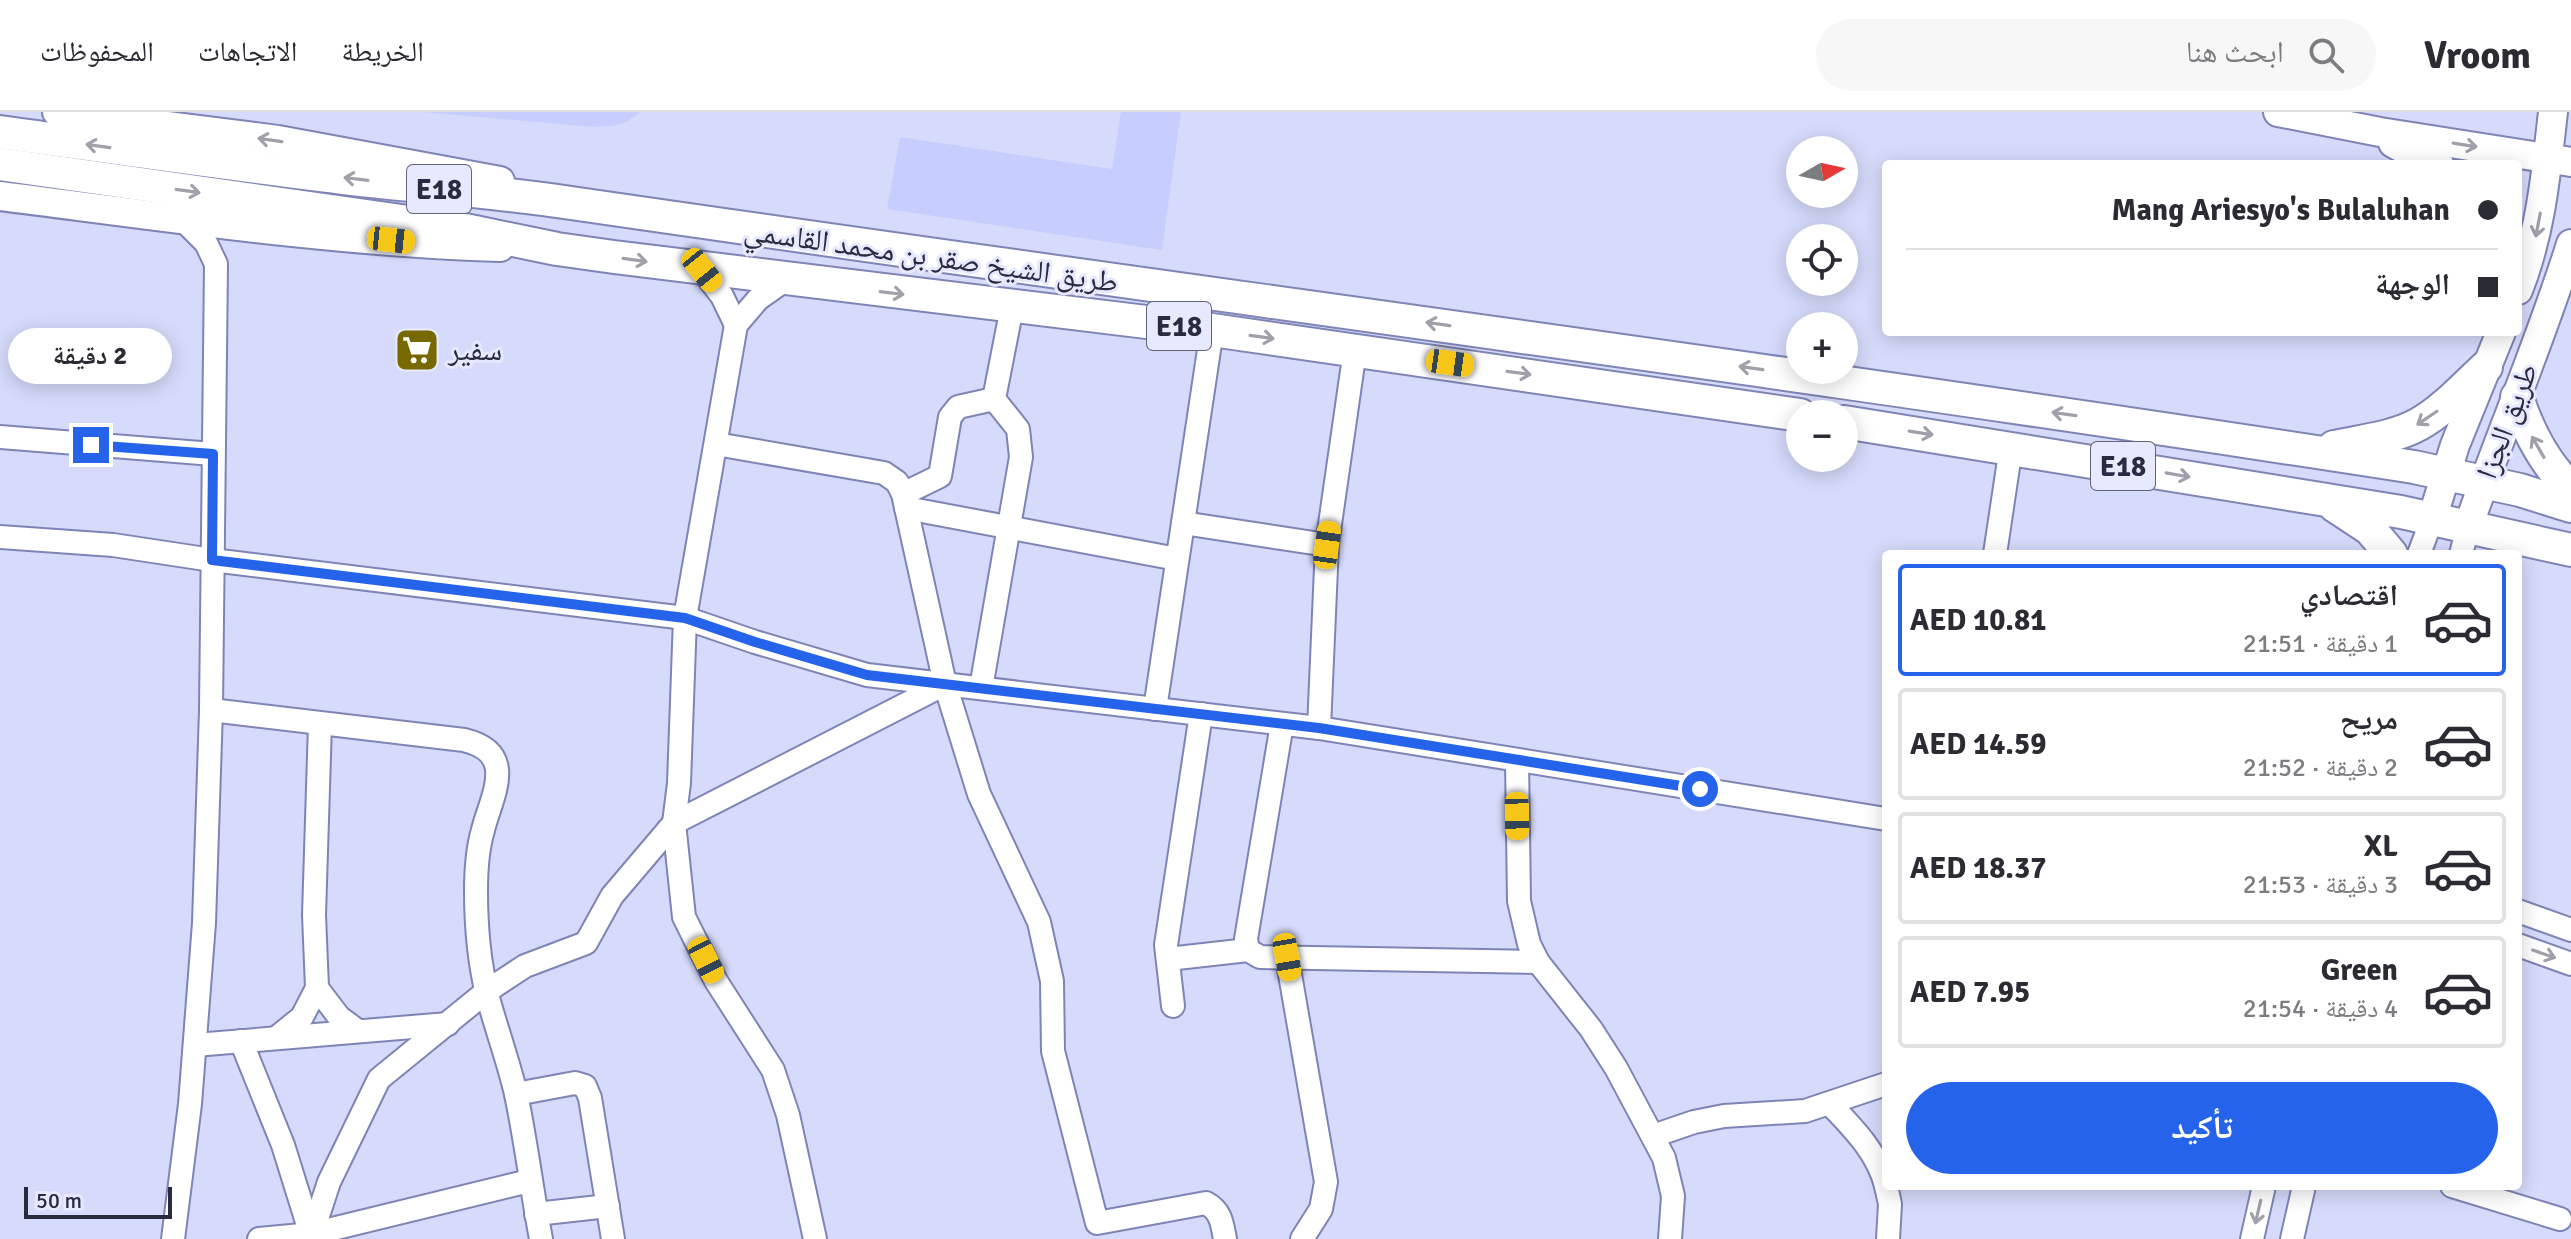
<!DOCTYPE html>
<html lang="ar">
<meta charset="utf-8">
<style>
:root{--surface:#fff;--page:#f7f7f7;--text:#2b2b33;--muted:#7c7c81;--line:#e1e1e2;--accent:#2563eb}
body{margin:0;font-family:Signika,"Noto Naskh Arabic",sans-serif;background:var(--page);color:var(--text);direction:rtl;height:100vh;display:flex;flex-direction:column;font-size:30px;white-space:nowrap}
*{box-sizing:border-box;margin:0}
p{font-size:26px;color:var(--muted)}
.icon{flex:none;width:44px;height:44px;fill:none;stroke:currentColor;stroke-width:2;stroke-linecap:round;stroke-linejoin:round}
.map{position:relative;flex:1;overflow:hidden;direction:ltr}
.sheet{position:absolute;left:1882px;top:438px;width:640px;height:640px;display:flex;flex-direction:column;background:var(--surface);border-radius:8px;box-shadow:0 4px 20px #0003;direction:rtl}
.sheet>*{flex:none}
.top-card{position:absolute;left:1882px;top:48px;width:640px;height:176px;border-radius:8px;box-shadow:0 4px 20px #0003;direction:rtl;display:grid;align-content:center;height:176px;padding:0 24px;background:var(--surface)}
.needle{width:52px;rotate:81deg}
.buttons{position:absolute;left:1786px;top:24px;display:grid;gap:16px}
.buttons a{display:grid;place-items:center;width:72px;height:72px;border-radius:50%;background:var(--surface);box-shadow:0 4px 20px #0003;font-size:40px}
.scale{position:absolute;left:24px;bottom:20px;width:148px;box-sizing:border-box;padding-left:8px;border:4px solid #292b3f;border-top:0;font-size:22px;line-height:28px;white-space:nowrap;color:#292b3f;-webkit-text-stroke:6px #e6e9ff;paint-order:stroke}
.end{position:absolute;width:36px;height:36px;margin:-18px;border:10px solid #2563eb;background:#fff;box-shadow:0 0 0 4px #fff}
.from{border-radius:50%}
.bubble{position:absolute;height:56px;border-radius:28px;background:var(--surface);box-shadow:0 4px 20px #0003;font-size:26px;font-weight:800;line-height:56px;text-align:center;direction:rtl}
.car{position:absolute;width:24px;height:48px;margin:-24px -12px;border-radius:10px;box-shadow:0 0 6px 2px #0007;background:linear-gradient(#f5c518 24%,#345 0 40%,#f5c518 0 76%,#345 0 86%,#f5c518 0)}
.top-card b{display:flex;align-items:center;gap:28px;height:76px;font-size:30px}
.top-card b+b{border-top:2px solid var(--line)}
.top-card i{width:20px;height:20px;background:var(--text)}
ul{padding:14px 0 0;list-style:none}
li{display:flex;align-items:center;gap:24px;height:112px;margin:0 16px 12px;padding:0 8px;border:4px solid var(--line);border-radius:8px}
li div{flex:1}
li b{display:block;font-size:30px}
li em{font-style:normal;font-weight:800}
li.selected{border-color:var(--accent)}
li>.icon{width:72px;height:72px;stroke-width:1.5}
.cta{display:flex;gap:16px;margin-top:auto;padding:16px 24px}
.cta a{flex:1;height:92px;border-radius:48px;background:var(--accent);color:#fff;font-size:32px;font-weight:800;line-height:92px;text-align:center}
header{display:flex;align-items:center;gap:48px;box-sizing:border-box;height:112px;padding:0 40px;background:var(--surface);border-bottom:2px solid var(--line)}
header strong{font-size:38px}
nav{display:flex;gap:44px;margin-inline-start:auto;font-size:28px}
.search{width:560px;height:72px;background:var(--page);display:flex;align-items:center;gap:20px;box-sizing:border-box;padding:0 28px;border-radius:44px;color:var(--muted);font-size:30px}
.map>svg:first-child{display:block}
.built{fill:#c7cefe}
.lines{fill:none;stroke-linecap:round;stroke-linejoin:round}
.minor-casing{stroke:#7e84b5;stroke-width:26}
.major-casing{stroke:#7e84b5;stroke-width:32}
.highway-casing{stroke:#7e84b5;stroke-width:36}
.minor{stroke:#fff;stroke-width:22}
.major{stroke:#fff;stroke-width:28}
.highway{stroke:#fff;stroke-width:32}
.oneway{stroke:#9fa0a9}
.route{stroke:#2563eb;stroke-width:10}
.labels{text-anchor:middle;stroke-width:6;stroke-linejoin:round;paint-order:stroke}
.shield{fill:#e6e9ff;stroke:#626479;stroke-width:2}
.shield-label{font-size:28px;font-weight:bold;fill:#292b3f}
.street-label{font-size:30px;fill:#292b3f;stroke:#e6e9ff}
.poi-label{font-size:30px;fill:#292b3f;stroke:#e6e9ff;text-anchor:start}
</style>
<header>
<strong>Vroom</strong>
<div class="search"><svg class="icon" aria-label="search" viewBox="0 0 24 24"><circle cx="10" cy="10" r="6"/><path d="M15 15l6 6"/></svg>ابحث هنا</div>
<nav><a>الخريطة</a><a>الاتجاهات</a><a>المحفوظات</a></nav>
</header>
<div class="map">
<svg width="2571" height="1127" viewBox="0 0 2571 1127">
<rect width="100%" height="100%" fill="#d6dbfb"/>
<g class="built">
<polygon points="423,0 641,0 626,10 612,14 594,15"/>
<polygon points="1121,0 1181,0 1162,138 887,97 900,25 1112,57"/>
</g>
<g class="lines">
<g class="minor-casing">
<g id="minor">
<polyline points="702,158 722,184 736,213"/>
<polyline points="785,168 758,187 736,213 685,506 679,671 674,711 684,805 716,869 773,958 788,1003 815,1127"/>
<polyline points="0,325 213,342"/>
<path d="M716 332 884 361 897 370 903 382 945 572 979 682 1039 810 1052 869 1053 939 1097 1111 1206 1091C1221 1099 1222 1111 1225 1127"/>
<polyline points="903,382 940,364 950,305 958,295 994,287"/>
<polyline points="906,396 1177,447"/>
<polyline points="1183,411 1327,433"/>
<polyline points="0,425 113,433 212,448 685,506 755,530 867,563 1319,616 1886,707"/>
<polyline points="1995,442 2011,335"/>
<polyline points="2419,442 2432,407"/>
<polyline points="2461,442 2468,415"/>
<polyline points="981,576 1021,345 1018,317 994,287 1012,195"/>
<polyline points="1155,597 1212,218"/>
<path d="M211 598 464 628C519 641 491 685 483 718 477 738 476 758 476 779 476 813 479 849 487 882 496 916 508 948 516 982 526 1030 532 1079 541 1127"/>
<polyline points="1319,616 1327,433 1355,238"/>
<polyline points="1517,648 1519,789 1529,832 1538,850 1591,917 1616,956 1664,1046 1673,1084 1670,1127"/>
<polyline points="2518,799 2571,818"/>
<polyline points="2518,833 2571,852"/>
<polyline points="1248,838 1246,827 1282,612"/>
<polyline points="1287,845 1326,1070 1321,1097 1302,1127"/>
<polyline points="1168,847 1248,838 1260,845 1538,850"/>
<polyline points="317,876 339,905 358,919"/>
<polyline points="1173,894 1166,833 1201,602"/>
<polyline points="276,926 302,905 317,876 314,803 320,612"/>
<polyline points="241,929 283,1033 312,1126"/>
<polyline points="195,933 448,912"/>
<polyline points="516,982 575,971 585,974 590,986 613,1127"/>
<path d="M1830 992C1853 1016 1878 1041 1886 1074"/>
<polyline points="1653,1024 1694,1010 1724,1004 1805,999 1886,972"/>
<polyline points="1886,1074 1890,1092 1888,1127"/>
<polyline points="2452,1074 2560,1107"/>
<polyline points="536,1102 608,1094"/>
<polyline points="312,1122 329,1070 379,967 487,879 525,854 586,831 612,784 674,711 945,572"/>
<polyline points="173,1127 190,992 204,811 211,598 216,152 206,131 181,106"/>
<polyline points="259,1127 312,1122 529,1069"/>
<polyline points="2252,1127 2264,1074"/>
<polyline points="2292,1127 2304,1074"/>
</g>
</g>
<g class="major-casing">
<g id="major">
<polyline points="57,0 278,28 500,69"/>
<polyline points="2278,0 2380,20 2571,50"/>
<polyline points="2393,31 2411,41 2439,52"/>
<path d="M0 84C166 105 333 130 500 135"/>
<path d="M2518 178C2541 120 2546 61 2553 0"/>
<polyline points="2432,407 2455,333 2501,220"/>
<path d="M2468 415C2501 320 2541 228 2571 132"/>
</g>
</g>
<g class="highway-casing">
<g id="highway">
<path d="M0 20C117 36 234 53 352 67 425 75 499 80 571 91 1185 180 1800 260 2414 355L2520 378 2571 394"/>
<polyline points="0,52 465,118 557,137 614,145 1212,218 1800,303"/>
<path d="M2517 285C2528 320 2544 351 2571 377"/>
<polyline points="1844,310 2401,400 2571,438"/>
<path d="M2334 335C2362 329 2394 326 2419 312 2444 298 2465 274 2486 255"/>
<polyline points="2335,394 2370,417 2391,442"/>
</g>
</g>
<use href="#minor" class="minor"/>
<use href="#major" class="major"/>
<use href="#highway" class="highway"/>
</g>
<defs><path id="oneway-shaft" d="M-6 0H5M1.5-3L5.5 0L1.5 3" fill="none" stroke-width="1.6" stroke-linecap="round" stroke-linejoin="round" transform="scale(2)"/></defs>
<g class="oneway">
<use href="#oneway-shaft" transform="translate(270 28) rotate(-172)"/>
<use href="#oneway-shaft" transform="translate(2465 33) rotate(9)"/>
<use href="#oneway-shaft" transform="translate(98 34) rotate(-172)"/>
<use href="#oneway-shaft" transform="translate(356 67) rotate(-173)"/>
<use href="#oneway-shaft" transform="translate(188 79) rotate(8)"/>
<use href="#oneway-shaft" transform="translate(2538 113) rotate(101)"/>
<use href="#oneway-shaft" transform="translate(635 148) rotate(8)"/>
<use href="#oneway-shaft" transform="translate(892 181) rotate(7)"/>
<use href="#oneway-shaft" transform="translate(1438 212) rotate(-172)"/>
<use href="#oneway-shaft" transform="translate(1262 225) rotate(8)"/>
<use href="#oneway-shaft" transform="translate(1751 256) rotate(-172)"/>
<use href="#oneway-shaft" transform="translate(1519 261) rotate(8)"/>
<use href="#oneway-shaft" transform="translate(2064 302) rotate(-172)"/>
<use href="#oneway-shaft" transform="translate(2427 306) rotate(146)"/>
<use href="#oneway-shaft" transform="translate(1921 321) rotate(9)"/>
<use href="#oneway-shaft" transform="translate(2538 335) rotate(-120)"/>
<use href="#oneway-shaft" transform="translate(2178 363) rotate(10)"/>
<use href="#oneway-shaft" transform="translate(2544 842) rotate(19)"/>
<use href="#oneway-shaft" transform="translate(2258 1100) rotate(103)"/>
</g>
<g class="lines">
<polyline class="route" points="91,333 213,342 212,448 685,506 755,530 867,563 1319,616 1700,677"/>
</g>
<defs>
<g id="supermarket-square" transform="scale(2.3)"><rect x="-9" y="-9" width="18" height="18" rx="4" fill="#786800" stroke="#e6e9ff"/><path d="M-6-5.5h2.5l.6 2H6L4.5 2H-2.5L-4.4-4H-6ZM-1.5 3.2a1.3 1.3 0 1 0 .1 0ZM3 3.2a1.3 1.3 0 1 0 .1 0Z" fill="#fff"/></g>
</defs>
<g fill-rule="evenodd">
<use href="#supermarket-square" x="417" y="238"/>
</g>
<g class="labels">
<g class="shield">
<rect x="407" y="53" width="64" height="48" rx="6"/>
<rect x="1147" y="190" width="64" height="48" rx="6"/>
<rect x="2091" y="330" width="64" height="48" rx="6"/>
</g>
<g class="shield-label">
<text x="439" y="87">E18</text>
<text x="1179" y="224">E18</text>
<text x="2123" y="364">E18</text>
</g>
<g class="street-label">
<text transform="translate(931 144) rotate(8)" y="10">طريق الشيخ صقر بن محمد القاسمي</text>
<text transform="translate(2507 309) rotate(-69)" y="10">طريق الجزا</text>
</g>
<g class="poi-label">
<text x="448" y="248">سفير</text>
</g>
</g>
</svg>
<div class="buttons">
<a><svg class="needle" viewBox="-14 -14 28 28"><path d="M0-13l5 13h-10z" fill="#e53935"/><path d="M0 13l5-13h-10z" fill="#7c7c81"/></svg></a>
<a><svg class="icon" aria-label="locate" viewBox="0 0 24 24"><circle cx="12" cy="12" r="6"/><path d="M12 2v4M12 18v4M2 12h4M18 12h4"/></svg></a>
<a>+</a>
<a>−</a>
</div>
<div class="scale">50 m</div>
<i class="end from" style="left:1700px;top:677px"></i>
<i class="end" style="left:91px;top:333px"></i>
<div class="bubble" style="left:8px;top:216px;width:164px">2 دقيقة</div>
<i class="car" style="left:391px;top:128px;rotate:96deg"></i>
<i class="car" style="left:702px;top:158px;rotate:141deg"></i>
<i class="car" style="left:1450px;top:251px;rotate:98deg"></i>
<i class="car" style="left:1327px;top:433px;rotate:8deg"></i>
<i class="car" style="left:1517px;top:704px;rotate:179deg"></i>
<i class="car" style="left:1287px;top:845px;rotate:170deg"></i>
<i class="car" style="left:706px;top:848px;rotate:153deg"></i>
<div class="top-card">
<b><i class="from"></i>Mang Ariesyo's Bulaluhan</b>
<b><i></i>الوجهة</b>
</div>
<section class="sheet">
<ul>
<li class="selected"><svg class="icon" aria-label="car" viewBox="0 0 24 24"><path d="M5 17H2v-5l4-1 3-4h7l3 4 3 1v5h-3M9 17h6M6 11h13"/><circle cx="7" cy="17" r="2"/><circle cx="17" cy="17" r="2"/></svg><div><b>اقتصادي</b><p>1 دقيقة · 21:51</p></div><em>AED 10.81</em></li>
<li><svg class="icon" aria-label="car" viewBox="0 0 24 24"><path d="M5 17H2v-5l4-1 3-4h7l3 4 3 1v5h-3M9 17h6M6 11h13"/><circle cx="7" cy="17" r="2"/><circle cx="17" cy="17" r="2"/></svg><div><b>مريح</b><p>2 دقيقة · 21:52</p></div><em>AED 14.59</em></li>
<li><svg class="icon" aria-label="car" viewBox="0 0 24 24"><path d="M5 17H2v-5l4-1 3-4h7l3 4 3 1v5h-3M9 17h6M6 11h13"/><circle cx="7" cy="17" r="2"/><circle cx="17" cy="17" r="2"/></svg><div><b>XL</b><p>3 دقيقة · 21:53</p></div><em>AED 18.37</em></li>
<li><svg class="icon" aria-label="car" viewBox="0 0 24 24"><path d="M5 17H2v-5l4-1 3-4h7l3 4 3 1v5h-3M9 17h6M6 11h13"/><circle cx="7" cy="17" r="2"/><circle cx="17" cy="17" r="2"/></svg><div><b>Green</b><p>4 دقيقة · 21:54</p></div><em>AED 7.95</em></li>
</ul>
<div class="cta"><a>تأكيد</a></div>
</section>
</div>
